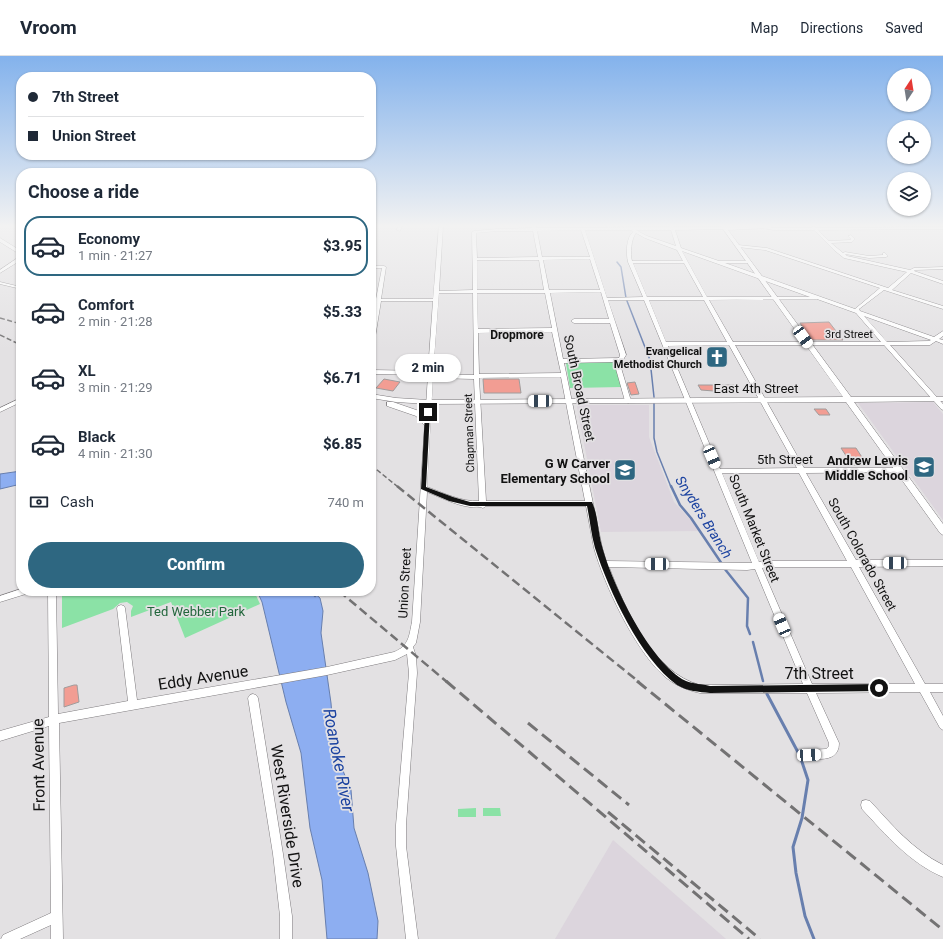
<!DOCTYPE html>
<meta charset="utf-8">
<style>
:root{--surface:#fff;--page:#f6f6f7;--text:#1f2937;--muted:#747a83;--line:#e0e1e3;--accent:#2e6781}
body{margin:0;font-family:Roboto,sans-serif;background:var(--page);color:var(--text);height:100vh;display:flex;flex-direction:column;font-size:15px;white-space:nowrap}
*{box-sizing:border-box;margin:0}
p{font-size:13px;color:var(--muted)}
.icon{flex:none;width:22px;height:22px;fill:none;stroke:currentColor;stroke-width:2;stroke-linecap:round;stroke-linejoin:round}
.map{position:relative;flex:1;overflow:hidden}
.drawer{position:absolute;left:16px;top:112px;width:360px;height:428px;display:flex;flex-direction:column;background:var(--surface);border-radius:16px;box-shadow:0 1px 3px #0004}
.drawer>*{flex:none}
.guide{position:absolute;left:16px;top:16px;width:360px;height:88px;border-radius:16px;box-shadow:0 1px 3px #0004;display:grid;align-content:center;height:88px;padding:0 12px;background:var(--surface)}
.needle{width:26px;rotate:12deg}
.tools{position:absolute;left:887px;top:12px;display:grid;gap:8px}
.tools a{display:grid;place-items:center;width:44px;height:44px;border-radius:50%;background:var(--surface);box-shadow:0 1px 3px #0004;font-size:20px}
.end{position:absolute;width:18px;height:18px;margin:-9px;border:5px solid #121212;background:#fff;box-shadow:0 0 0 2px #fff}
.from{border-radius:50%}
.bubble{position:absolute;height:28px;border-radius:14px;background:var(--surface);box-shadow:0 1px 3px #0004;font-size:13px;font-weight:800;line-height:28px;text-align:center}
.car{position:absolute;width:12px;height:24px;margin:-12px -6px;border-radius:5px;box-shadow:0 0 3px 1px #0007;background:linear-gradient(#fff 24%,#345 0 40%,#fff 0 76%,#345 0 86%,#fff 0)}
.guide b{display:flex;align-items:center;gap:14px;height:38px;font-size:15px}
.guide b+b{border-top:1px solid var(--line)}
.guide i{width:10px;height:10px;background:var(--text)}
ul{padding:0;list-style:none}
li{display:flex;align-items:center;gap:12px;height:60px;margin:0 8px 6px;padding:0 4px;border:2px solid transparent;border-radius:16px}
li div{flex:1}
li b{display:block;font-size:15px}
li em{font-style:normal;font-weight:800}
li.selected{border-color:var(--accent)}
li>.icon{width:36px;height:36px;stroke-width:1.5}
h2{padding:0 12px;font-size:18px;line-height:48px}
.pay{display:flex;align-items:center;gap:10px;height:44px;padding:0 12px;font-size:15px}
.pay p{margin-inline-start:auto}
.cta{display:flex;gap:8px;margin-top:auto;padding:8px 12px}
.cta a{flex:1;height:46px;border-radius:24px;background:var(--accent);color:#fff;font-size:16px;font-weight:800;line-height:46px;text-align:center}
header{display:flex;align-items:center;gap:24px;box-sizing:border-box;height:56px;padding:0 20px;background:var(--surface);border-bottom:1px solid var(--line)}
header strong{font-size:19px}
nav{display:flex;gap:22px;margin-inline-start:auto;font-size:14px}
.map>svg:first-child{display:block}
.built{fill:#dcd5dd}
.green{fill:#8be2a6}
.water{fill:#8daef1;stroke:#687fae}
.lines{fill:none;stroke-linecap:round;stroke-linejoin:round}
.stream-far2{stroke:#687fae;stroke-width:1.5}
.stream-far1{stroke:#687fae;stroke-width:2.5}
.stream{stroke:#687fae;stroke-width:3}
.building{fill:#f29d93;stroke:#a09c9c}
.minor-casing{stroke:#7e7b7e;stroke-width:1}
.major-casing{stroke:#7e7b7e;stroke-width:1}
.minor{fill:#fff;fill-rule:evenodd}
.major{fill:#fff;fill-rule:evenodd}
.rail-far2{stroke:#737273;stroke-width:1.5;stroke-dasharray:5 2.5;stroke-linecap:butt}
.rail-far1{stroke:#737273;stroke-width:2.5;stroke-dasharray:9 4.5;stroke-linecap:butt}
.rail{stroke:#737273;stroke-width:3;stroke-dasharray:12 6;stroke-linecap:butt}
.route{fill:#121212}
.labels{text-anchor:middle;stroke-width:3.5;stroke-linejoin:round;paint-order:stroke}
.far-street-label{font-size:11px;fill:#121212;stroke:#e3e1e3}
.far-poi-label{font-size:11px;font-weight:bold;fill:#121212;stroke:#e3e1e3;text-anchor:end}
.far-neighbourhood-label{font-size:12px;font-weight:bold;fill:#121212;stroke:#e3e1e3}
.street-label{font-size:13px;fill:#121212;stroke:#e3e1e3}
.poi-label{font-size:13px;font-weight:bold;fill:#121212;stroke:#e3e1e3;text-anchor:end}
.park-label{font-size:13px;fill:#22663c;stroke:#e3e1e3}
.water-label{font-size:14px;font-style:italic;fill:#1b42a0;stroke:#e3e1e3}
.near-street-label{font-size:16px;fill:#121212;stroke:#e3e1e3}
.near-water-label{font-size:17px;font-style:italic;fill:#1b42a0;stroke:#e3e1e3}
</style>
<header>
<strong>Vroom</strong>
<nav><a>Map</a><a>Directions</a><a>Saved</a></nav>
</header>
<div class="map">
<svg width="943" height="883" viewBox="0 0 943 883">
<rect width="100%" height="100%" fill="#e3e1e3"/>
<g class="built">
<polygon points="933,346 943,358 943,464 858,347"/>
<polygon points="578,349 649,349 649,381 674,446 701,475 601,476 577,351"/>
<polygon points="613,784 726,883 555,883"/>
</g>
<g class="green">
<polygon points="614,306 622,331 570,332 566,307"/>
<polygon points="62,535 254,535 260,548 185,582 171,546 131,561 131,555 133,550 127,546 120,547 113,553 62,572"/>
<polygon points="476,752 476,761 458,761 458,753"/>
<polygon points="483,752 500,752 501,760 483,760"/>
</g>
<g class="water">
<polygon points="21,415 21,428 0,433 0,418"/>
<polygon points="257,535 312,535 320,542 323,555 321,577 331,647 334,684 341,710 351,734 354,772 368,817 378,865 377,883 327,883 322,824 310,772 301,697 286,646 262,546"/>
</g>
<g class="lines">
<g class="stream-far2">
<polyline points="617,206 621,211 626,242"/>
<polyline points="627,245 650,304 654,341"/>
<polyline points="654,348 654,382 657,396 671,431"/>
</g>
<g class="stream-far1">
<polyline points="671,430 680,449 691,462 722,508"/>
<polyline points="724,512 748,542 747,570 750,578"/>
<polyline points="315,540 319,535"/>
<polyline points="753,586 763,625"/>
</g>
<polyline class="stream" points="767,638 800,700 808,724 802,762 793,791 796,817 805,860 814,883"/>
</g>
<g class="building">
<polygon points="829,266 843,284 811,284 800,267"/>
<polygon points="384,323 400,326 393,335 376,332"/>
<polygon points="483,323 519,323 521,337 484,337"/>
<polygon points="635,326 639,338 631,339 627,327"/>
<polygon points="698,329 734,329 739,337 701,334"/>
<polygon points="814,353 826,353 830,359 819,359"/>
<polygon points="841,392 856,392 867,409 852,409"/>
<polygon points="74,629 77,629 79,646 64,651 64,632"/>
</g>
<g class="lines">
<g class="minor-casing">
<g id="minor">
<polygon points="398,170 402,170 400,175 397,174"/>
<path d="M439 170H443L439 235 473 234 472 176 474 175 497 173 532 172V170H536V172L670 171V170H674V171H724L726 172 725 173 675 174 681 192 719 205H751V206L749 207H725L855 253 880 232 765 194 738 191 736 190 738 189 767 192 888 232 907 216 844 202 834 194 814 174H773L758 171 760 170 773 172H811L813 170 816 172 943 171V173L818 174 829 185 850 184 851 183 848 180 851 179 855 183 852 186 831 187 843 197 845 196 869 200 883 199V197H885L888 200 886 201 869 202 845 198 847 200 910 214 914 212 943 211V213L915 214 914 215 943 225V228L911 217 892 234 943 250V253L884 234 859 253 860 255 934 281 943 275V280L939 283 943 284V288L936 285 930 289H890L943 348V354L941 353 884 289H735L804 412H899L902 414 899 416 806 417 856 504H943V510L859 511 925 628H943V636H930L943 660V674L940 672 920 636 816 637 839 687C839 700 830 703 819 703 814 704 810 704 806 702L804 699 806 696 809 694 826 693 829 690V687L807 637H700C686 634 672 628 662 618 634 592 604 528 594 492 591 478 589 464 586 450H486L483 452C479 450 475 451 470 451 455 449 440 441 427 436L420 566 416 587 413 591 416 600 417 617 406 769V790L418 883H406L396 790V769L409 617 407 598 395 604 327 619 59 667 63 883H51V869L20 883H1L3 879 51 857 49 670 0 685V675L49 661 48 535H56L58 658 128 645 117 552 118 550 121 549 124 550 125 552 137 644 327 611 394 596C409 590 409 580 412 566L428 319 371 318V314L428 315 433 245H381L374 288 371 290V273L376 245H371V243H376L382 212H371V210H384L386 211 381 243H433ZM581 174 590 201H542L537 175ZM585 174H631L633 176C626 182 626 197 628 206L643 241 607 242ZM636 174H671L676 190 647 180ZM497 175H533L538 201 477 202 476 177ZM636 177 645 182 677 194 683 205H632C630 198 631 183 636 177ZM682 195 810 241H707ZM590 203 600 234H549L543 204ZM477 204H539L544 234H477ZM633 207H684L703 241H647ZM601 236 609 263H574L571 265 574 267H610L620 299 619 302 563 303 550 237ZM439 237H473L474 319 433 318ZM477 237H545L552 272 478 273ZM817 243 856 257 881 286H733L709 244ZM608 244H644L752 507 606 505 602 491 564 307 614 306 625 345 628 347 630 346 631 345 619 305 623 304 626 299ZM649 244H704L727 286H666ZM864 260 931 284 929 285 887 286ZM552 276 561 317 479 318 478 277ZM729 289 797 412 720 413 668 290ZM561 321 585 445H486L479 322ZM433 322 474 323 479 445C461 446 444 437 427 431ZM722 417H799L847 505H772L759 506ZM609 511 747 514 755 513 803 628 700 629C653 617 625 553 609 511ZM772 511H851L915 628H812L762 512Z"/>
<polygon points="19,201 21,201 21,204 0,217 0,214"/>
<polygon points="0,226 21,231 21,233 0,228"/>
<polygon points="21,342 21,346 0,356 0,352"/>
<polygon points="21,533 21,535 30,535 29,537 0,546 0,540"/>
<polygon points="253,638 256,639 258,642 283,798 292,860 292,883 280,883 280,860 273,798 248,642 250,639"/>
<path d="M866 744 870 745C892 769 913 794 943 809V821C910 807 886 779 862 753L861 749 862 745Z"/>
</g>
</g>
<g class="major-casing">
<g id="major">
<polygon points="721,170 772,170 770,172 728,174 851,341 943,341 943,345 854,346 943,468 943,479 940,477 846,346 428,348 396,346 371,342 371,338 396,342 428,344 843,341"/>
<polygon points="0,182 21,195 21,199 0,186"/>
<polygon points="387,346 393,346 422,356 431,367 427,369 424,369 416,360 387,350"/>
</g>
</g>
<use href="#minor" class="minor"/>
<use href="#major" class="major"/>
<g class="rail-far2">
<polyline points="0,262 21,268"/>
<polyline points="0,279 21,289"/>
<polyline points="371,409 398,431"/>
</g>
<g class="rail-far1">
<polyline points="397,430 639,626"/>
<polyline points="339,535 447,626"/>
</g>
<g class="rail">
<polyline points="446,625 749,883"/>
<polyline points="637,625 943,874"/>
<polyline points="528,667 629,749"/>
<polyline points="608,756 760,883"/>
</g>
</g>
<linearGradient id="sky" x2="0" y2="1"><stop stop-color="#83b2ec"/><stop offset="0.58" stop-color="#f2f2f2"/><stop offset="1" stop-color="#f2f2f2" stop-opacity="0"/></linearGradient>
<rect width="943" height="293" fill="url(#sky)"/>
<path class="route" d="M428 355 430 356 426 431 453 441 470 446H592C598 459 598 476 602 490 612 528 650 607 686 625 693 628 702 628 710 630L879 628 884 632 882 635 710 637C699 636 687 635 677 629 640 602 609 535 595 492 591 478 590 464 587 450H470L449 445 421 433 425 356Z"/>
<defs>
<g id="church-square" transform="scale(1.15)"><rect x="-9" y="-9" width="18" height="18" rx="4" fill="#2e6781" stroke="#e3e1e3"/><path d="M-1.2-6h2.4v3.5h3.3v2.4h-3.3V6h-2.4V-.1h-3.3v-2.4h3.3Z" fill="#fff"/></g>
<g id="school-square" transform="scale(1.15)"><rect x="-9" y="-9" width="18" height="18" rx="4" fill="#2e6781" stroke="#e3e1e3"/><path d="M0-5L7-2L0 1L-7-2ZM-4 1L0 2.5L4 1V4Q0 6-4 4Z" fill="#fff"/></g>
</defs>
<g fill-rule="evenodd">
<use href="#church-square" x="717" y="301"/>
<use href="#school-square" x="924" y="411"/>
<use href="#school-square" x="625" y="414"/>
</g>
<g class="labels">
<g class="far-street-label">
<text x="849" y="282">3rd Street</text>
<text transform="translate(469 377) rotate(-92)" y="4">Chapman Street</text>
</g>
<g class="far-poi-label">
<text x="702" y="299">Evangelical<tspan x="702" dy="13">Methodist Church</tspan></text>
</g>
<g class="far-neighbourhood-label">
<text x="517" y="283">Dropmore</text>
</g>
<g class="street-label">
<text transform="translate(580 332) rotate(78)" y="5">South Broad Street</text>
<text x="756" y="337">East 4th Street</text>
<text x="785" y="408">5th Street</text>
<text transform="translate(755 472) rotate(68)" y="5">South Market Street</text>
<text transform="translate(863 498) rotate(61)" y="5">South Colorado Street</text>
<text transform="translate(404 527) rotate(-87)" y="5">Union Street</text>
</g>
<g class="poi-label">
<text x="908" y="409">Andrew Lewis<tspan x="908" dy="15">Middle School</tspan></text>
<text x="610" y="412">G W Carver<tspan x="610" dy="15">Elementary School</tspan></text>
</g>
<g class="park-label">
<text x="196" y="560">Ted Webber Park</text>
</g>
<g class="water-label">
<text transform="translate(704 461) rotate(58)" y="5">Snyders Branch</text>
</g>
<g class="near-street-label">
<text x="819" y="623">7th Street</text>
<text transform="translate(203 621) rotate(-9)" y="6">Eddy Avenue</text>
<text transform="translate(38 709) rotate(-91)" y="6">Front Avenue</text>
<text transform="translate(288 760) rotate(81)" y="6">West Riverside Drive</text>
</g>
<g class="near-water-label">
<text transform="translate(339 704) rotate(79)" y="6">Roanoke River</text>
</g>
</g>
</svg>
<div class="tools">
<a><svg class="needle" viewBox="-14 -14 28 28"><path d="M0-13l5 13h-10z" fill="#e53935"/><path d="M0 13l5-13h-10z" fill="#747a83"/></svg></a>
<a><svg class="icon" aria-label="locate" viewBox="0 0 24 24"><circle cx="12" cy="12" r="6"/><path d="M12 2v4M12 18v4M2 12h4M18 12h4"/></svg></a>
<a><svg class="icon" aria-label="layers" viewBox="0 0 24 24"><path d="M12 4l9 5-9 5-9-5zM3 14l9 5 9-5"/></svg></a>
</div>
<i class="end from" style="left:879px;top:632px"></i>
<i class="end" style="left:428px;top:356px"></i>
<div class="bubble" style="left:395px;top:298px;width:66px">2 min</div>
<i class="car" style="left:803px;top:281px;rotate:144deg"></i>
<i class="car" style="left:540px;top:345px;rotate:270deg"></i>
<i class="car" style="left:712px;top:401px;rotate:157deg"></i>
<i class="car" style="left:895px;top:507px;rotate:270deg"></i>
<i class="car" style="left:657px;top:508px;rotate:271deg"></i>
<i class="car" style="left:782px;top:569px;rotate:337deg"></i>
<i class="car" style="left:809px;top:699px;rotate:87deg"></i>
<div class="guide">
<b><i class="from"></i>7th Street</b>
<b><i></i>Union Street</b>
</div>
<section class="drawer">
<h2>Choose a ride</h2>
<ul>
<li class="selected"><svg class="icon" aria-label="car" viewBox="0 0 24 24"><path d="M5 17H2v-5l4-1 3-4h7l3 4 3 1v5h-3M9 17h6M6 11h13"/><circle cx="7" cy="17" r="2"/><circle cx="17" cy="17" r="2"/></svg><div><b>Economy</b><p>1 min · 21:27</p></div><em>$3.95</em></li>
<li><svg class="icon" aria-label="car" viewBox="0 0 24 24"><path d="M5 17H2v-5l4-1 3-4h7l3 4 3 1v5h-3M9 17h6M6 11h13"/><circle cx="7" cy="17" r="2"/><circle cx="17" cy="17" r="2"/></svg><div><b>Comfort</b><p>2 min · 21:28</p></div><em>$5.33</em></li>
<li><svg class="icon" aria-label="car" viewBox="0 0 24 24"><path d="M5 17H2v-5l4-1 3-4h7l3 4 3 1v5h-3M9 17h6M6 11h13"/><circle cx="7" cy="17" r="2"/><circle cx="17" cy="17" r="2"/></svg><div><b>XL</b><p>3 min · 21:29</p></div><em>$6.71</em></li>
<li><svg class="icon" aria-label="car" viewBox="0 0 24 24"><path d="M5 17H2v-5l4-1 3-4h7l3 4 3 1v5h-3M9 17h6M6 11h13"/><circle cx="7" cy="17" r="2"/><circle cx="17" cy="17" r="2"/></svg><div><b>Black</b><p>4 min · 21:30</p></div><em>$6.85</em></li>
</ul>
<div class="pay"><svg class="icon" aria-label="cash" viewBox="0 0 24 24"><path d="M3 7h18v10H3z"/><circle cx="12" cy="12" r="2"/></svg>Cash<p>740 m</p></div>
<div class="cta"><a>Confirm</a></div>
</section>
</div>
